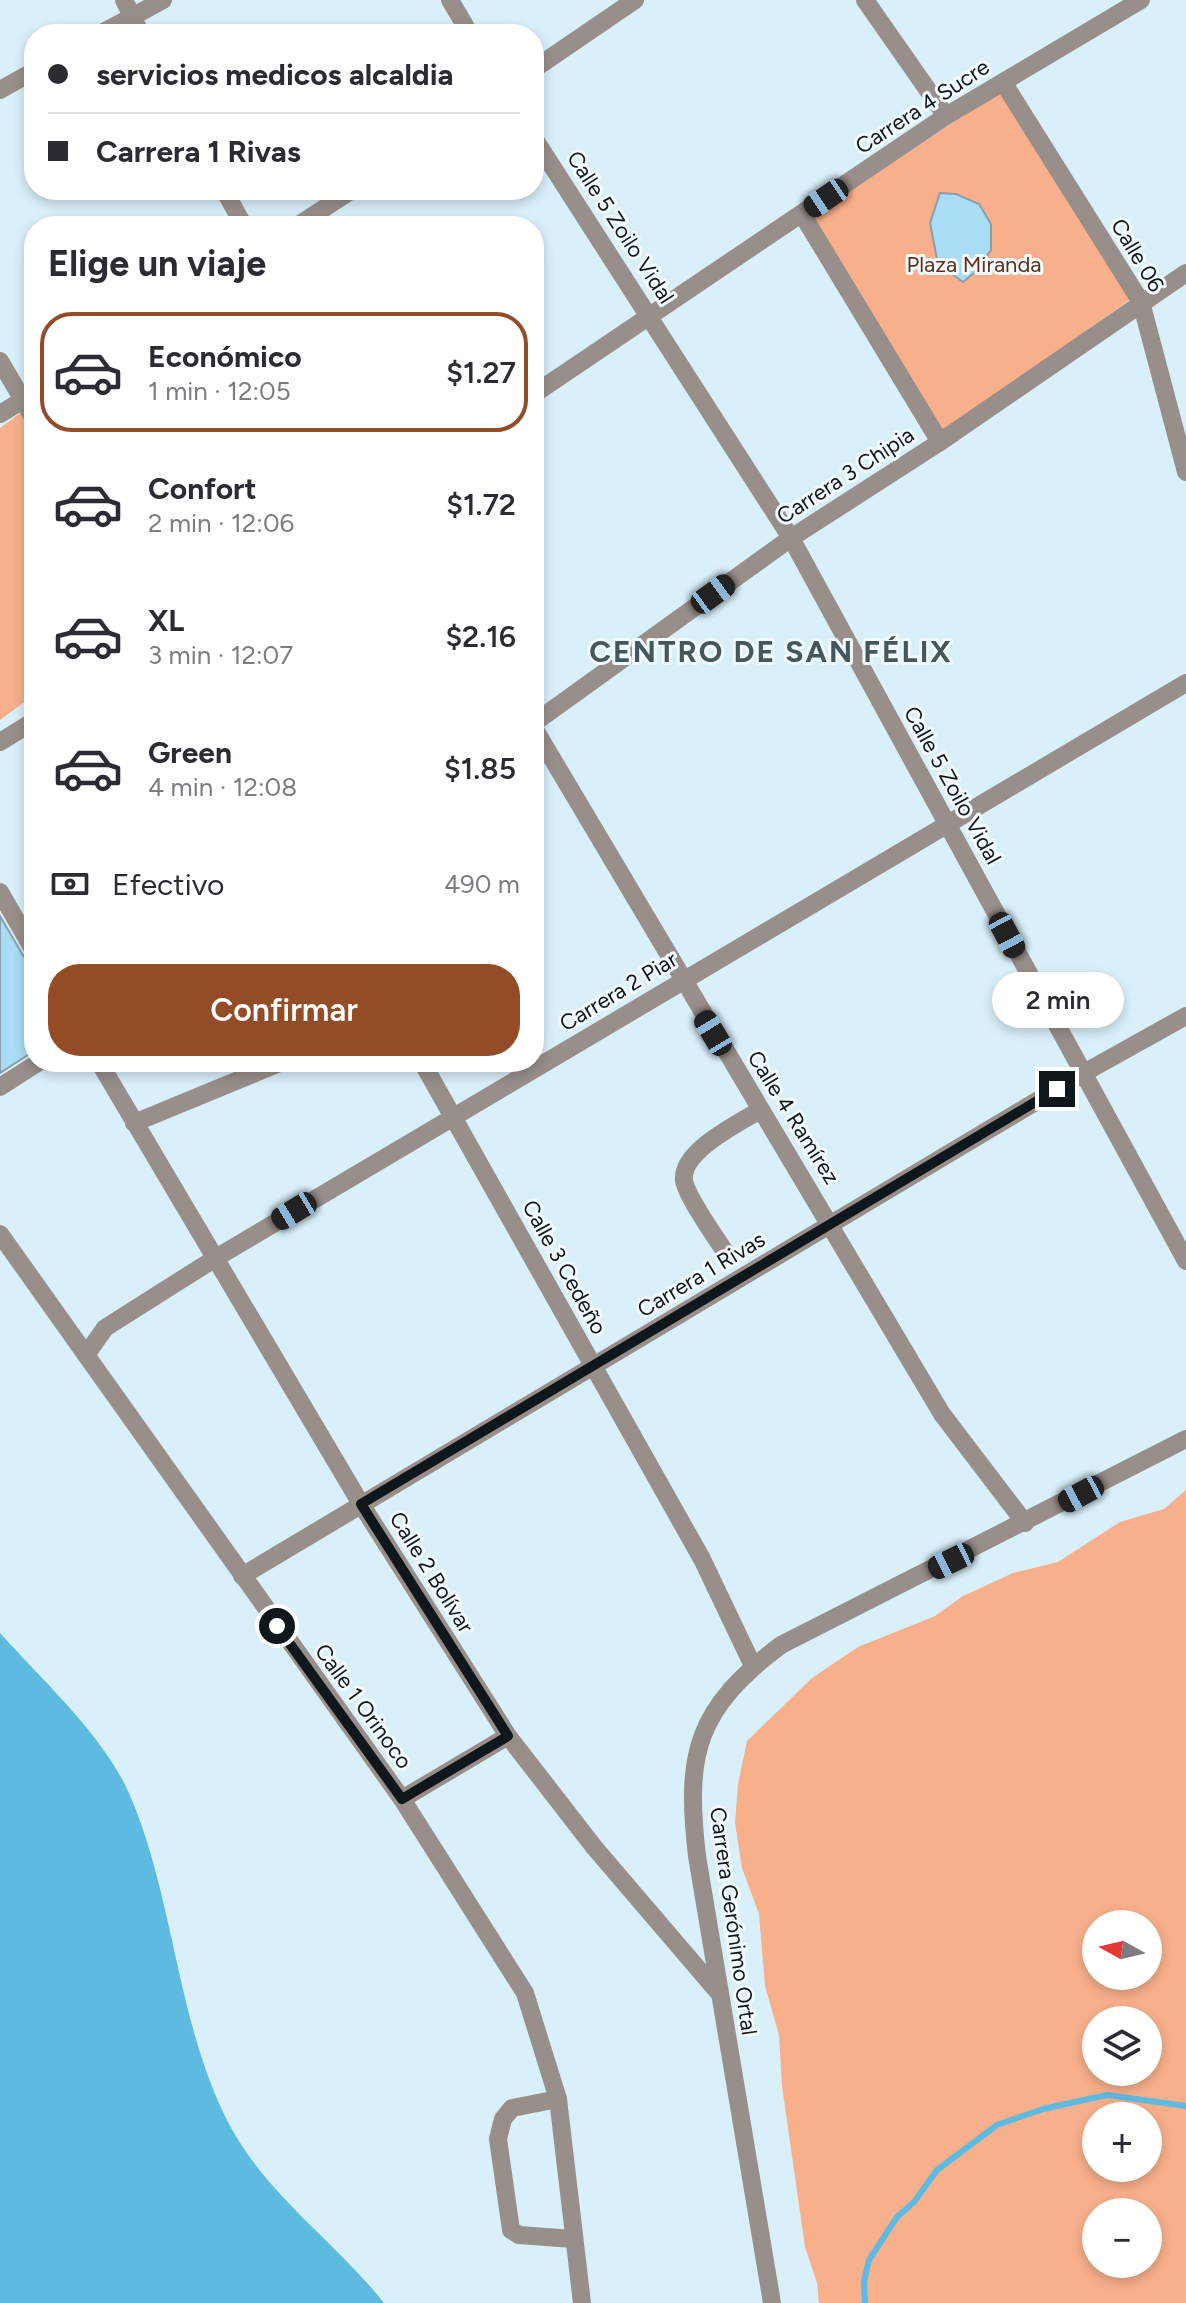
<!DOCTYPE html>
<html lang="es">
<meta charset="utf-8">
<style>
:root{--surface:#fff;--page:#f2f2f3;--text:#2b2b33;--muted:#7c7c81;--line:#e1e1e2;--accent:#934c26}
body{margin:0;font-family:Figtree,sans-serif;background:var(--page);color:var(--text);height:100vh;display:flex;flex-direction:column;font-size:30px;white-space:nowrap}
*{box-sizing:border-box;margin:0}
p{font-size:26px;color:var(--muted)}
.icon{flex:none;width:44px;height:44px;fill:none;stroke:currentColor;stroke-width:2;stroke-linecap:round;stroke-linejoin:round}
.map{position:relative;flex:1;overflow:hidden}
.drawer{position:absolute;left:24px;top:216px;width:520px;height:856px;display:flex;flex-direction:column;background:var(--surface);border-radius:32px;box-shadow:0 4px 12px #0003}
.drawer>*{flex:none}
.guide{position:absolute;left:24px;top:24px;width:520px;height:176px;border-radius:32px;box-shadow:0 4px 12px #0003;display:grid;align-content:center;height:176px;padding:0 24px;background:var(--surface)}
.needle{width:52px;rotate:278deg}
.controls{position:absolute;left:1082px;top:1910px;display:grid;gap:16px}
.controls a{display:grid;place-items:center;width:80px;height:80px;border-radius:50%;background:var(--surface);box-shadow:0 4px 12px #0003;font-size:40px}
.end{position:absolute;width:36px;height:36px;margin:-18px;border:10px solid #10171b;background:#fff;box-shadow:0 0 0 4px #fff}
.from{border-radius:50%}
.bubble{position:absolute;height:56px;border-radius:28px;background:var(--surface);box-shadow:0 4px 12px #0003;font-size:26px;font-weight:600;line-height:56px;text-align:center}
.car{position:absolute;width:24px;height:48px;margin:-24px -12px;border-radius:10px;box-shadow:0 0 6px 2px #0007;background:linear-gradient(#222 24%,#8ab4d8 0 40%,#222 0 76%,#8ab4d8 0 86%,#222 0)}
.guide b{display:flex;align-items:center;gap:28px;height:76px;font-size:30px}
.guide b+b{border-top:2px solid var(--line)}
.guide i{width:20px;height:20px;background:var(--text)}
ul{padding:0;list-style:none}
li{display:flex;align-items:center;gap:24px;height:120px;margin:0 16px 12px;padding:0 8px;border:4px solid transparent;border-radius:32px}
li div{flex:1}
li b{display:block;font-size:30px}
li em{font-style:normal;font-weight:600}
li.active{border-color:var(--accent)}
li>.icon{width:72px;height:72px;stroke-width:1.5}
h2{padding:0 24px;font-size:36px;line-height:96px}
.pay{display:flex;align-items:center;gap:20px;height:88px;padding:0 24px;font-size:30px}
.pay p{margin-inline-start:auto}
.cta{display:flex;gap:16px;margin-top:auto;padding:16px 24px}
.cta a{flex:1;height:92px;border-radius:32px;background:var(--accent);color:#fff;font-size:32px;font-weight:600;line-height:92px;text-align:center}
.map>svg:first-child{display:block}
.green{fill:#f8af8b;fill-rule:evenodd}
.water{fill:#5dbae1}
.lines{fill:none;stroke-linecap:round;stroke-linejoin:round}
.stream{stroke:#5dbae1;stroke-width:6}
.building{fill:#a9ddf5;stroke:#8a9fa8;stroke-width:2}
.minor{stroke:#988f8b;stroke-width:18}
.route{stroke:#10171b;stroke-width:10}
.labels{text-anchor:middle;stroke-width:6;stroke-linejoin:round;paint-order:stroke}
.street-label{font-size:22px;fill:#10171b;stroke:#f1fafe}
.park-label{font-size:22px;fill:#613015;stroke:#f1fafe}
.district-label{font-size:30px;font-weight:bold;letter-spacing:2px;fill:#445760;stroke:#f1fafe}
</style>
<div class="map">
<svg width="1186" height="2303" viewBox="0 0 1186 2303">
<rect width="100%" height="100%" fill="#d9effa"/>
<g class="green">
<polygon points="1001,91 1131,299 942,433 812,216"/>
<polygon points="34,403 34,695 0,720 0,428"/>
<path d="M1186 1490V2303H819L817 2283 805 2247 782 2086 779 2035 765 1986 759 1914 742 1868 735 1823 738 1784 747 1741 812 1678 858 1647 935 1616 963 1596 1013 1573 1058 1562 1120 1522 1164 1509ZM1096 1924H1148V1976H1096ZM1096 2020H1148V2072H1096ZM1096 2116H1148V2168H1096ZM1096 2212H1148V2264H1096Z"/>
</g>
<path class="water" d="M0 1633C42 1680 103 1735 129 1793 175 1899 176 2022 229 2124 267 2196 335 2241 384 2303H0Z"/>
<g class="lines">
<polyline class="stream" points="865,2303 864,2281 869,2260 897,2217 914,2202 937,2170 997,2125 1043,2109 1107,2095 1186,2106"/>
</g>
<g class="building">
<polygon points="940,193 956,194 979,204 991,224 991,250 974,273 963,282 938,264 930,223"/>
<polygon points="0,916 24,957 34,965 34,1051 0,1073"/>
</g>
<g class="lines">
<g class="minor">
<polyline points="124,0 141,34"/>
<polyline points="450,0 470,34"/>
<polyline points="865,0 946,116"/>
<polyline points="100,34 163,0"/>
<polyline points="534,69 635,0"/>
<polyline points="1003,82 1141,302 1186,472"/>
<polyline points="0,90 34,71"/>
<polyline points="534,138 791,538 1186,1261"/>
<polyline points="224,190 244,226"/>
<polyline points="802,214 940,442"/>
<polyline points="297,226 352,190"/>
<polyline points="0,361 34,419"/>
<polyline points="534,394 946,116 1141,0"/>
<polyline points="0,414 34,393"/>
<polyline points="534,723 791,538 940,442 1186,273"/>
<polyline points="534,728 942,1414 1025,1523"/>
<polyline points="0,742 34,721"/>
<polyline points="0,892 34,951"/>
<polyline points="99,1062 361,1504 508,1736 594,1847 718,1992"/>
<polyline points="422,1062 702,1559 753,1666"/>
<polyline points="0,1087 39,1062"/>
<polyline points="134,1123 282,1062"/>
<polyline points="0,1234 402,1799 525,1993 558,2099 582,2303"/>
<path d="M725 1252C715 1236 686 1196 684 1180 681 1151 739 1123 760 1110"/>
<polyline points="86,1355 105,1328 214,1259 1186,683"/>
<polyline points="242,1576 1082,1074 1186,1016"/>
<polyline points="402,1799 508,1736"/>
<polyline points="558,2099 512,2108 503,2119 498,2139 511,2230 519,2235 573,2239"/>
<path d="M772 2303 697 1856C685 1753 696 1709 781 1645L1186 1439"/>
</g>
</g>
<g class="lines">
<polyline class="route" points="277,1626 402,1799 508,1736 361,1504 1057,1089"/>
</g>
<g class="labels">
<g class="street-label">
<text transform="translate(922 106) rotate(-33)" y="8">Carrera 4 Sucre</text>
<text transform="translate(621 227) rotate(57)" y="8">Calle 5 Zoilo Vidal</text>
<text transform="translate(1138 255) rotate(59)" y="8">Calle 06</text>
<text transform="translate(845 475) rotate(-33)" y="8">Carrera 3 Chipia</text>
<text transform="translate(953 785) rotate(61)" y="8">Calle 5 Zoilo Vidal</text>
<text transform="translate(618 991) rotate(-31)" y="8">Carrera 2 Piar</text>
<text transform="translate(794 1117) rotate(58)" y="8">Calle 4 Ramírez</text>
<text transform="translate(565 1267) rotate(61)" y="8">Calle 3 Cedeño</text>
<text transform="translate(701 1274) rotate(-31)" y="8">Carrera 1 Rivas</text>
<text transform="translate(432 1572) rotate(58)" y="8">Calle 2 Bolívar</text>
<text transform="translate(364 1706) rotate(54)" y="8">Calle 1 Orinoco</text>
<text transform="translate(734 1921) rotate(82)" y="8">Carrera Gerónimo Ortal</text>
</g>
<g class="park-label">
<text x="974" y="272">Plaza Miranda</text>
</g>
<g class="district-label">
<text x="771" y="662">CENTRO DE SAN FÉLIX</text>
</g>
</g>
</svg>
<div class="controls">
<a><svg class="needle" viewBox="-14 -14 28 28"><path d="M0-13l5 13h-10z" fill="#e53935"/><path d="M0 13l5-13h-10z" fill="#7c7c81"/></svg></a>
<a><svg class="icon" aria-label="layers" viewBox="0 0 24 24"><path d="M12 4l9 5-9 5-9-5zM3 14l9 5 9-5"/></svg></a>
<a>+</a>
<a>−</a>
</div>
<i class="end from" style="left:277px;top:1626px"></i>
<i class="end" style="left:1057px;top:1089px"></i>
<div class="bubble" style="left:992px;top:972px;width:132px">2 min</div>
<i class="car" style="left:826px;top:198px;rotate:236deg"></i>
<i class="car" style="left:713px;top:594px;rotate:54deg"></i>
<i class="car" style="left:1007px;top:935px;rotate:152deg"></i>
<i class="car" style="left:713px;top:1033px;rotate:329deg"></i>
<i class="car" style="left:294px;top:1211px;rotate:239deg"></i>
<i class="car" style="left:1081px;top:1494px;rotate:242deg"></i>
<i class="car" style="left:951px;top:1561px;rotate:244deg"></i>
<div class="guide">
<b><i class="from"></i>servicios medicos alcaldia</b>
<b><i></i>Carrera 1 Rivas</b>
</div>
<section class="drawer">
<h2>Elige un viaje</h2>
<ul>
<li class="active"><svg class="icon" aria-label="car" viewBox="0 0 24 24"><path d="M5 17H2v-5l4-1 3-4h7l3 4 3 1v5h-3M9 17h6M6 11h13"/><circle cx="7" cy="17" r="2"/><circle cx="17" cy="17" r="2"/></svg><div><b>Económico</b><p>1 min · 12:05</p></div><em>$1.27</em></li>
<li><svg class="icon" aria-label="car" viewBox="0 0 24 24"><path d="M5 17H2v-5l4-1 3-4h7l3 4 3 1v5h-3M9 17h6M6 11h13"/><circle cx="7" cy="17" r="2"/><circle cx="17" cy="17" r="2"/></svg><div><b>Confort</b><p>2 min · 12:06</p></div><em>$1.72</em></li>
<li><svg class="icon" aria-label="car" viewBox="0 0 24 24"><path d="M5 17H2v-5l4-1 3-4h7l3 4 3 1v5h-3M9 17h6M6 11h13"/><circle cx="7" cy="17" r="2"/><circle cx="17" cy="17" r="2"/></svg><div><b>XL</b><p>3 min · 12:07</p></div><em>$2.16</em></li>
<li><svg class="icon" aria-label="car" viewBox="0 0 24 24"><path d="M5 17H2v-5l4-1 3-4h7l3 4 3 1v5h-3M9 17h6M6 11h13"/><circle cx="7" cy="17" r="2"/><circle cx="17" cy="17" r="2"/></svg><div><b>Green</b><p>4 min · 12:08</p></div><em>$1.85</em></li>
</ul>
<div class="pay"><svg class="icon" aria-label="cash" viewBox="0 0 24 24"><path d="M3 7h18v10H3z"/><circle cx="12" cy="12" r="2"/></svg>Efectivo<p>490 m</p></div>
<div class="cta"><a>Confirmar</a></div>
</section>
</div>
